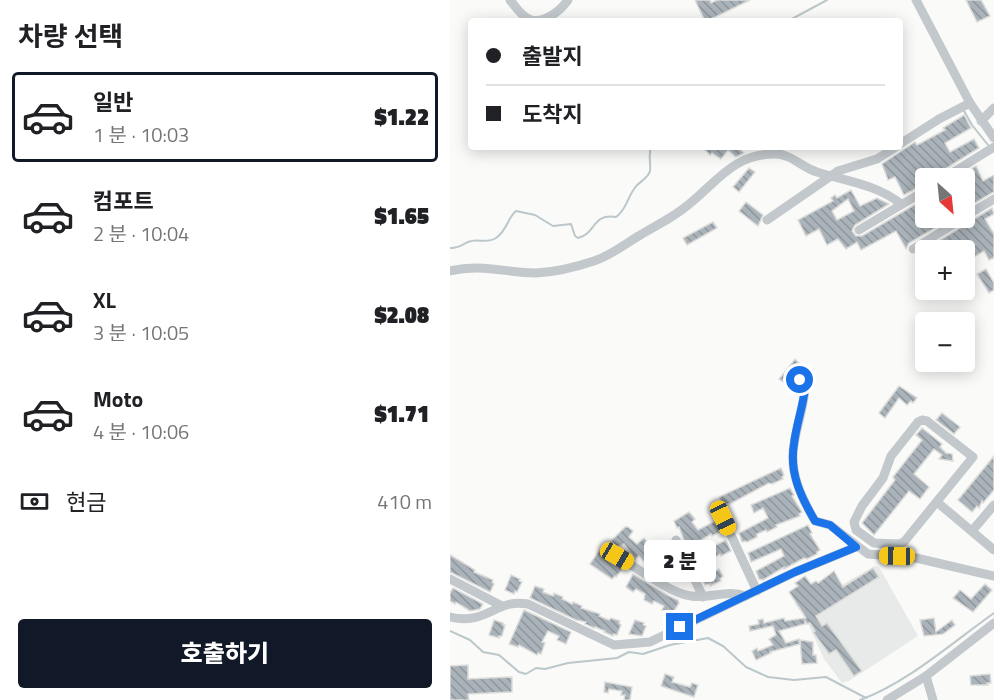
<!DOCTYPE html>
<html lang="ko">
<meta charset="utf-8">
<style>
:root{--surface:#fff;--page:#f6f6f6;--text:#202124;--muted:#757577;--line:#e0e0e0;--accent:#111827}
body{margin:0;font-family:"Titillium Web","Noto Sans KR",sans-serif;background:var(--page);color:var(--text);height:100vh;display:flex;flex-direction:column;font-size:22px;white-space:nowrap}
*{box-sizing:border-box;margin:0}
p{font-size:20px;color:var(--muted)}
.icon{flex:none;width:33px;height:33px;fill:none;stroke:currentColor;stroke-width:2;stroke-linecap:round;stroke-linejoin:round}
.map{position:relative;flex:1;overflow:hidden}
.details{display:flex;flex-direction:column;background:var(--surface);width:450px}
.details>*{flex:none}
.top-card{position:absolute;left:18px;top:18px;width:435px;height:132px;border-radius:6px;box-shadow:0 3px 15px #0003;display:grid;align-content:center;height:132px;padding:0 18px;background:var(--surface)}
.needle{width:39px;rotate:153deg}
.buttons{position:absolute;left:465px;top:168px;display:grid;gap:12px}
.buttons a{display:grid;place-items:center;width:60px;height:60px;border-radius:6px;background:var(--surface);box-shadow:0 3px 15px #0003;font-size:30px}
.end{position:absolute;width:27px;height:27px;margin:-14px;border:8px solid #1a73e8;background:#fff;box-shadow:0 0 0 3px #fff}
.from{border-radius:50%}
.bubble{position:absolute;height:42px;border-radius:6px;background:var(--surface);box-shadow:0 3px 15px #0003;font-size:20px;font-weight:800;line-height:42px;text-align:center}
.car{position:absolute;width:18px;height:36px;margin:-18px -9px;border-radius:8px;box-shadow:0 0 4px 2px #0007;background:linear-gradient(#f5c518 24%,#345 0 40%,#f5c518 0 76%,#345 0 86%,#f5c518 0)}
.top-card b{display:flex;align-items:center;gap:21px;height:57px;font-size:22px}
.top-card b+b{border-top:2px solid var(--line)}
.top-card i{width:15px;height:15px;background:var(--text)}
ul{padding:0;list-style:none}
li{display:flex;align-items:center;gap:18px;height:90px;margin:0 12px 9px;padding:0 6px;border:3px solid transparent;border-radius:6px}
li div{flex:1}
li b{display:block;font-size:22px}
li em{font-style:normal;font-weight:800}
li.selected{border-color:var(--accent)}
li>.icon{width:54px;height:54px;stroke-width:1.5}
h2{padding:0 18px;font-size:27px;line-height:72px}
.pay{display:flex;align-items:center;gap:15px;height:66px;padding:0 18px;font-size:22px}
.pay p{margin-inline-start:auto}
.button{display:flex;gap:12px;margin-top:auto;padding:12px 18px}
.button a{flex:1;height:69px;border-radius:6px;background:var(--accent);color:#fff;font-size:24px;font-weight:800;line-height:69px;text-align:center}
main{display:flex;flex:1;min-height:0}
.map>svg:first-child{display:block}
.built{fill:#e8e9e9}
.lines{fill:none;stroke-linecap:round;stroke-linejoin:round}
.stream{stroke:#bbc7cb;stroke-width:2}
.building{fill:url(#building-back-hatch);stroke:#dcdcda;stroke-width:1.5;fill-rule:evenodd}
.minor{stroke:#c3c8cc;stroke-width:9}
.route{stroke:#1a73e8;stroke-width:8}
</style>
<main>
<section class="details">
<h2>차량 선택</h2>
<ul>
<li class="selected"><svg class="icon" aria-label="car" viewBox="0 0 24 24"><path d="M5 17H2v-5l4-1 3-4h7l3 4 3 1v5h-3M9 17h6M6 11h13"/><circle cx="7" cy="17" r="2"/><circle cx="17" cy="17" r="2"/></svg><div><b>일반</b><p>1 분 · 10:03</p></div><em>$1.22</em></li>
<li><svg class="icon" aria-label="car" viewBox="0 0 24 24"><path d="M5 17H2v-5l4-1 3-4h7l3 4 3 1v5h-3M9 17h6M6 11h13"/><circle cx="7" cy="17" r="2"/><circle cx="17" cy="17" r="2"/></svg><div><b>컴포트</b><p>2 분 · 10:04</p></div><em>$1.65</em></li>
<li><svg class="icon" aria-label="car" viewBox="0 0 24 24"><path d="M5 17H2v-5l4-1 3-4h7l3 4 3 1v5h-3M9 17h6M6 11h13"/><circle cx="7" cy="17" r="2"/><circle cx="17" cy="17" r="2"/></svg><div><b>XL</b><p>3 분 · 10:05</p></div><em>$2.08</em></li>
<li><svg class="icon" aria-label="car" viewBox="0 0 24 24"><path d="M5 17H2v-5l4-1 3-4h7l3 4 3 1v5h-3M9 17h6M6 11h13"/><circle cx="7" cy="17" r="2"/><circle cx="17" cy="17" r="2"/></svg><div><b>Moto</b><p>4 분 · 10:06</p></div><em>$1.71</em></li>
</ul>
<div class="pay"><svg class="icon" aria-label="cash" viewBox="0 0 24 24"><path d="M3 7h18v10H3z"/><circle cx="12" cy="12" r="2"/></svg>현금<p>410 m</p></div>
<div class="button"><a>호출하기</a></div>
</section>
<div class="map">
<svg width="544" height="700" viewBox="0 0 544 700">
<defs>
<pattern id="building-back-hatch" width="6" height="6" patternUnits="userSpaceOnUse" patternTransform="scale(1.5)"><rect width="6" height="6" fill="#aab3b9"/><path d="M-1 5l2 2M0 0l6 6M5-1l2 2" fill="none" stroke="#8e969c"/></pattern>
</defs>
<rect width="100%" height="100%" fill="#fafaf8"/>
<polygon class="built" points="425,566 429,567 468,636 399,681 392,683 374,659 355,617 345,604 357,597 361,602"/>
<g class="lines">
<g class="stream">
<polyline points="338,21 377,0"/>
<polyline points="514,111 522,125 538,145"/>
<path d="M0 248C8 249 11 245 18 242 27 238 37 244 46 238 57 231 58 217 66 211L85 215 103 226 121 224 125 236 128 238C146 234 142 213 166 217 176 210 177 199 184 189 188 182 198 179 200 171 201 162 198 156 201 147"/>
<polyline points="0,631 20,640 33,652 49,655 69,672 76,674 86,668 95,669 118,663 167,658 179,652 193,654 220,645 258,638 273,646 296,667 318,677 344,680 376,677 416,698"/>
<path d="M410 700C457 683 503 642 544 613"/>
</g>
</g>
<g class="building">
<polygon points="245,0 260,0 261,3 267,0 300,0 257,21 255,21"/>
<polygon points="516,0 531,0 540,16 527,22"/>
<polygon points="514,115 521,128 495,143 500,152 524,139 529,148 490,172 487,178 476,178 476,183 454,195 445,177 438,180 432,164 465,142 467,145 495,130 493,128"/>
<polygon points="252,147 287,147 294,153 286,157 278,150 271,159 262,153 260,155"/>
<polygon points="526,166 533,181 544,175 544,192 514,209 514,178 506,178"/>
<polygon points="299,168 305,172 289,192 283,187"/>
<path d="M401 190 410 206 427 198 439 204 405 225 402 231 406 236H412L476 198V218H502L459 243 456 249 446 231 411 250 407 242 396 249 388 239 377 245 369 229 356 236 348 220 383 201 381 198 385 195 387 198ZM398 199 404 211 387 220 382 211Z"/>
<polygon points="296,202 313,215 308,226 289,211"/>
<polygon points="542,208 544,214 535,219 544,234 544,258 539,260 534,251 514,263 514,250 474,250"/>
<polygon points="263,222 267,228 237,245 233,238"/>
<polygon points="536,269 544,283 544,290 539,293 527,274"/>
<polygon points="345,359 351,365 336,384 329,379"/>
<polygon points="449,386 467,398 463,403 461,401 457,405 449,398 435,418 429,413"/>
<polygon points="492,413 510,427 504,434 486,420"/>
<polygon points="472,428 492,444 490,447 496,453 502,454 503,461 489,459 492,455 484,449 464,474 479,487 470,499 459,491 424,535 412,523 445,480 443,477 472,440 466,435"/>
<polygon points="544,456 544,490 533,503 532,501 529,508 527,506 522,512 508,500"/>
<polygon points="331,468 334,475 332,477 333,479 322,484 319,483 278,505 278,504 273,505 269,498 271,496"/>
<polygon points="340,488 344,495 342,496 352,512 349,514 350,516 326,525 327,527 317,532 316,530 307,534 307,537 297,542 296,541 292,542 289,533 318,518 313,508 304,513 301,505"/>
<polygon points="239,512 245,519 242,522 248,530 267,520 272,531 262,536 261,534 241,546 240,544 236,545 229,527 227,528 224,521"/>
<polygon points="358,525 362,533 360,534 370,550 367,552 367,554 357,559 354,558 334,569 334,567 313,580 309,579 306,571 334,556 331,549 301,562 298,553"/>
<polygon points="175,527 178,527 183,531 179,537 187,544 194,538 199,544 197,548 204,555 210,549 218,558 209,563 213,571 229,563 230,570 222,578 221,576 217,579 205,567 201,570 189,556 185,559 174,544 167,547 161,541"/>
<polygon points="276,540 281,551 271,556 270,554 250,566 249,564 245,565 243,556"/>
<polygon points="150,549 173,568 166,577 165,576 162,579 140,564"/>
<polygon points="0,555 25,570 24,572 43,580 42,582 44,584 40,592 0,572"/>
<polygon points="423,568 429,577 366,616 372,626 377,623 412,671 404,676 386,650 379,654 363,632 365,631 360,623 357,624 355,621 355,624 329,631 336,643 349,639 350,644 320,652 321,653 306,660 302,651 307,648 308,651 323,645 319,639 326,635 323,626 300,631 299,626 309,624 308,620 313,619 314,623 334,618 335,621 356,618 339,592 348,586 345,583 355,576 361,584 366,581 368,583 384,571 393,587"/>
<polygon points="269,569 273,576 270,579 271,581 260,586 260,584 255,585 251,578"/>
<polygon points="183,574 219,596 228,600 229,603 223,613 222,612 219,615 212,610 214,606 204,601 202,604 194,600 195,594 186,589 183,592 176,587"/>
<polygon points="61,575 70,579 69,581 72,582 67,592 65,591 64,594 55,590"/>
<polygon points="535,584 542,590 523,612 503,598 510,590 521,599"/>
<polygon points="85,586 94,589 93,592 103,596 104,593 113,597 112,599 122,604 123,602 132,606 131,608 150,614 149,616 159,620 161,618 170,621 169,623 171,625 167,635 164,634 163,636 154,632 155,631 145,627 144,628 135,624 136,622 126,620 80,598"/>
<polygon points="3,588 33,604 30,609 20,611 6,602 5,604 0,601 0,593"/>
<polygon points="74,610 121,632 116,644 107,640 109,636 98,631 92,642 95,643 91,654 88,653 87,655 69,645 68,647 59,644"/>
<polygon points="484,618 486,632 502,620 505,625 493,634 474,636 470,620"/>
<polygon points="44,620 53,623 53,625 55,625 52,636 49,636 49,638 39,635"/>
<polygon points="185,620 194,623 193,625 196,626 192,636 179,634"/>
<polygon points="350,640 363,642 363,655 366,655 367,663 352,664"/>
<polygon points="18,665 18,679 62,677 62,692 18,694 19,700 0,700 0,666"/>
<polygon points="215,674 224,677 222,682 240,687 242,683 248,685 244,697 211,686"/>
<polygon points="540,674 541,683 537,683 538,685 521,685 520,676"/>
<polygon points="155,682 182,687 180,700 174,700 175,695 171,695 172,691 159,689 158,693 154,692"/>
</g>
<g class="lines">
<g class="minor">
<path d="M60 0C65 6 70 14 77 18 91 27 110 11 118 0"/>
<polyline points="466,0 520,103 544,138"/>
<polyline points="531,121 544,108"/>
<polyline points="450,144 489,119 520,103"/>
<polyline points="494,178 544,147"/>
<polyline points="514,217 544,199"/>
<polyline points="317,220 388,171 427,159 446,147"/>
<polyline points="409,230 476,190"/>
<polyline points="463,249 514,218"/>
<path d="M0 271C31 263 56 273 86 273 106 272 126 267 144 261 162 255 176 243 192 234 207 225 224 217 238 205 267 182 284 153 326 154 341 154 353 168 367 172 396 181 428 185 451 204"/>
<path d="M350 380 355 388C354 407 347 425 344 444 339 472 351 497 365 521L380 525 418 554 466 558 544 576"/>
<polygon points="472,420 477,421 523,457 454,542 449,544 424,543 406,530 404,522 412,506 433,478 441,456 468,422"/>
<polyline points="487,502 544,550"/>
<polyline points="273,518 307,591"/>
<polyline points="522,531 544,505"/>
<polyline points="226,540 253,597"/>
<path d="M167 556C186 567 221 594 241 596 261 599 276 589 296 596"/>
<polyline points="0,579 52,606"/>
<path d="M0 617C37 626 46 598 78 604L164 645 200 642 345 572 406 547"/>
<polyline points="437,700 476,676"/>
<polyline points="483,700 476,676 544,623"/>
</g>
</g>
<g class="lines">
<path class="route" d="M230 627 345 572 406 547 380 525 365 521C351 497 339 473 344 444 346 425 353 407 355 388L350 380"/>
</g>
</svg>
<div class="buttons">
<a><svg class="needle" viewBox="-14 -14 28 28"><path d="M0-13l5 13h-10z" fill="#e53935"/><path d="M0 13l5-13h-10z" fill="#757577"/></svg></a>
<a>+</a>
<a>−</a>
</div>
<i class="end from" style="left:350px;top:380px"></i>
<i class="end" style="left:230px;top:627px"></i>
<div class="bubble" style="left:194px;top:540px;width:72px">2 분</div>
<i class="car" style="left:273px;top:518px;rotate:155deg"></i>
<i class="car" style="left:167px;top:556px;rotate:120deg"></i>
<i class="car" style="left:447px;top:556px;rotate:271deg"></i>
<div class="top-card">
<b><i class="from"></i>출발지</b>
<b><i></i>도착지</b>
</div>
</div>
</main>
